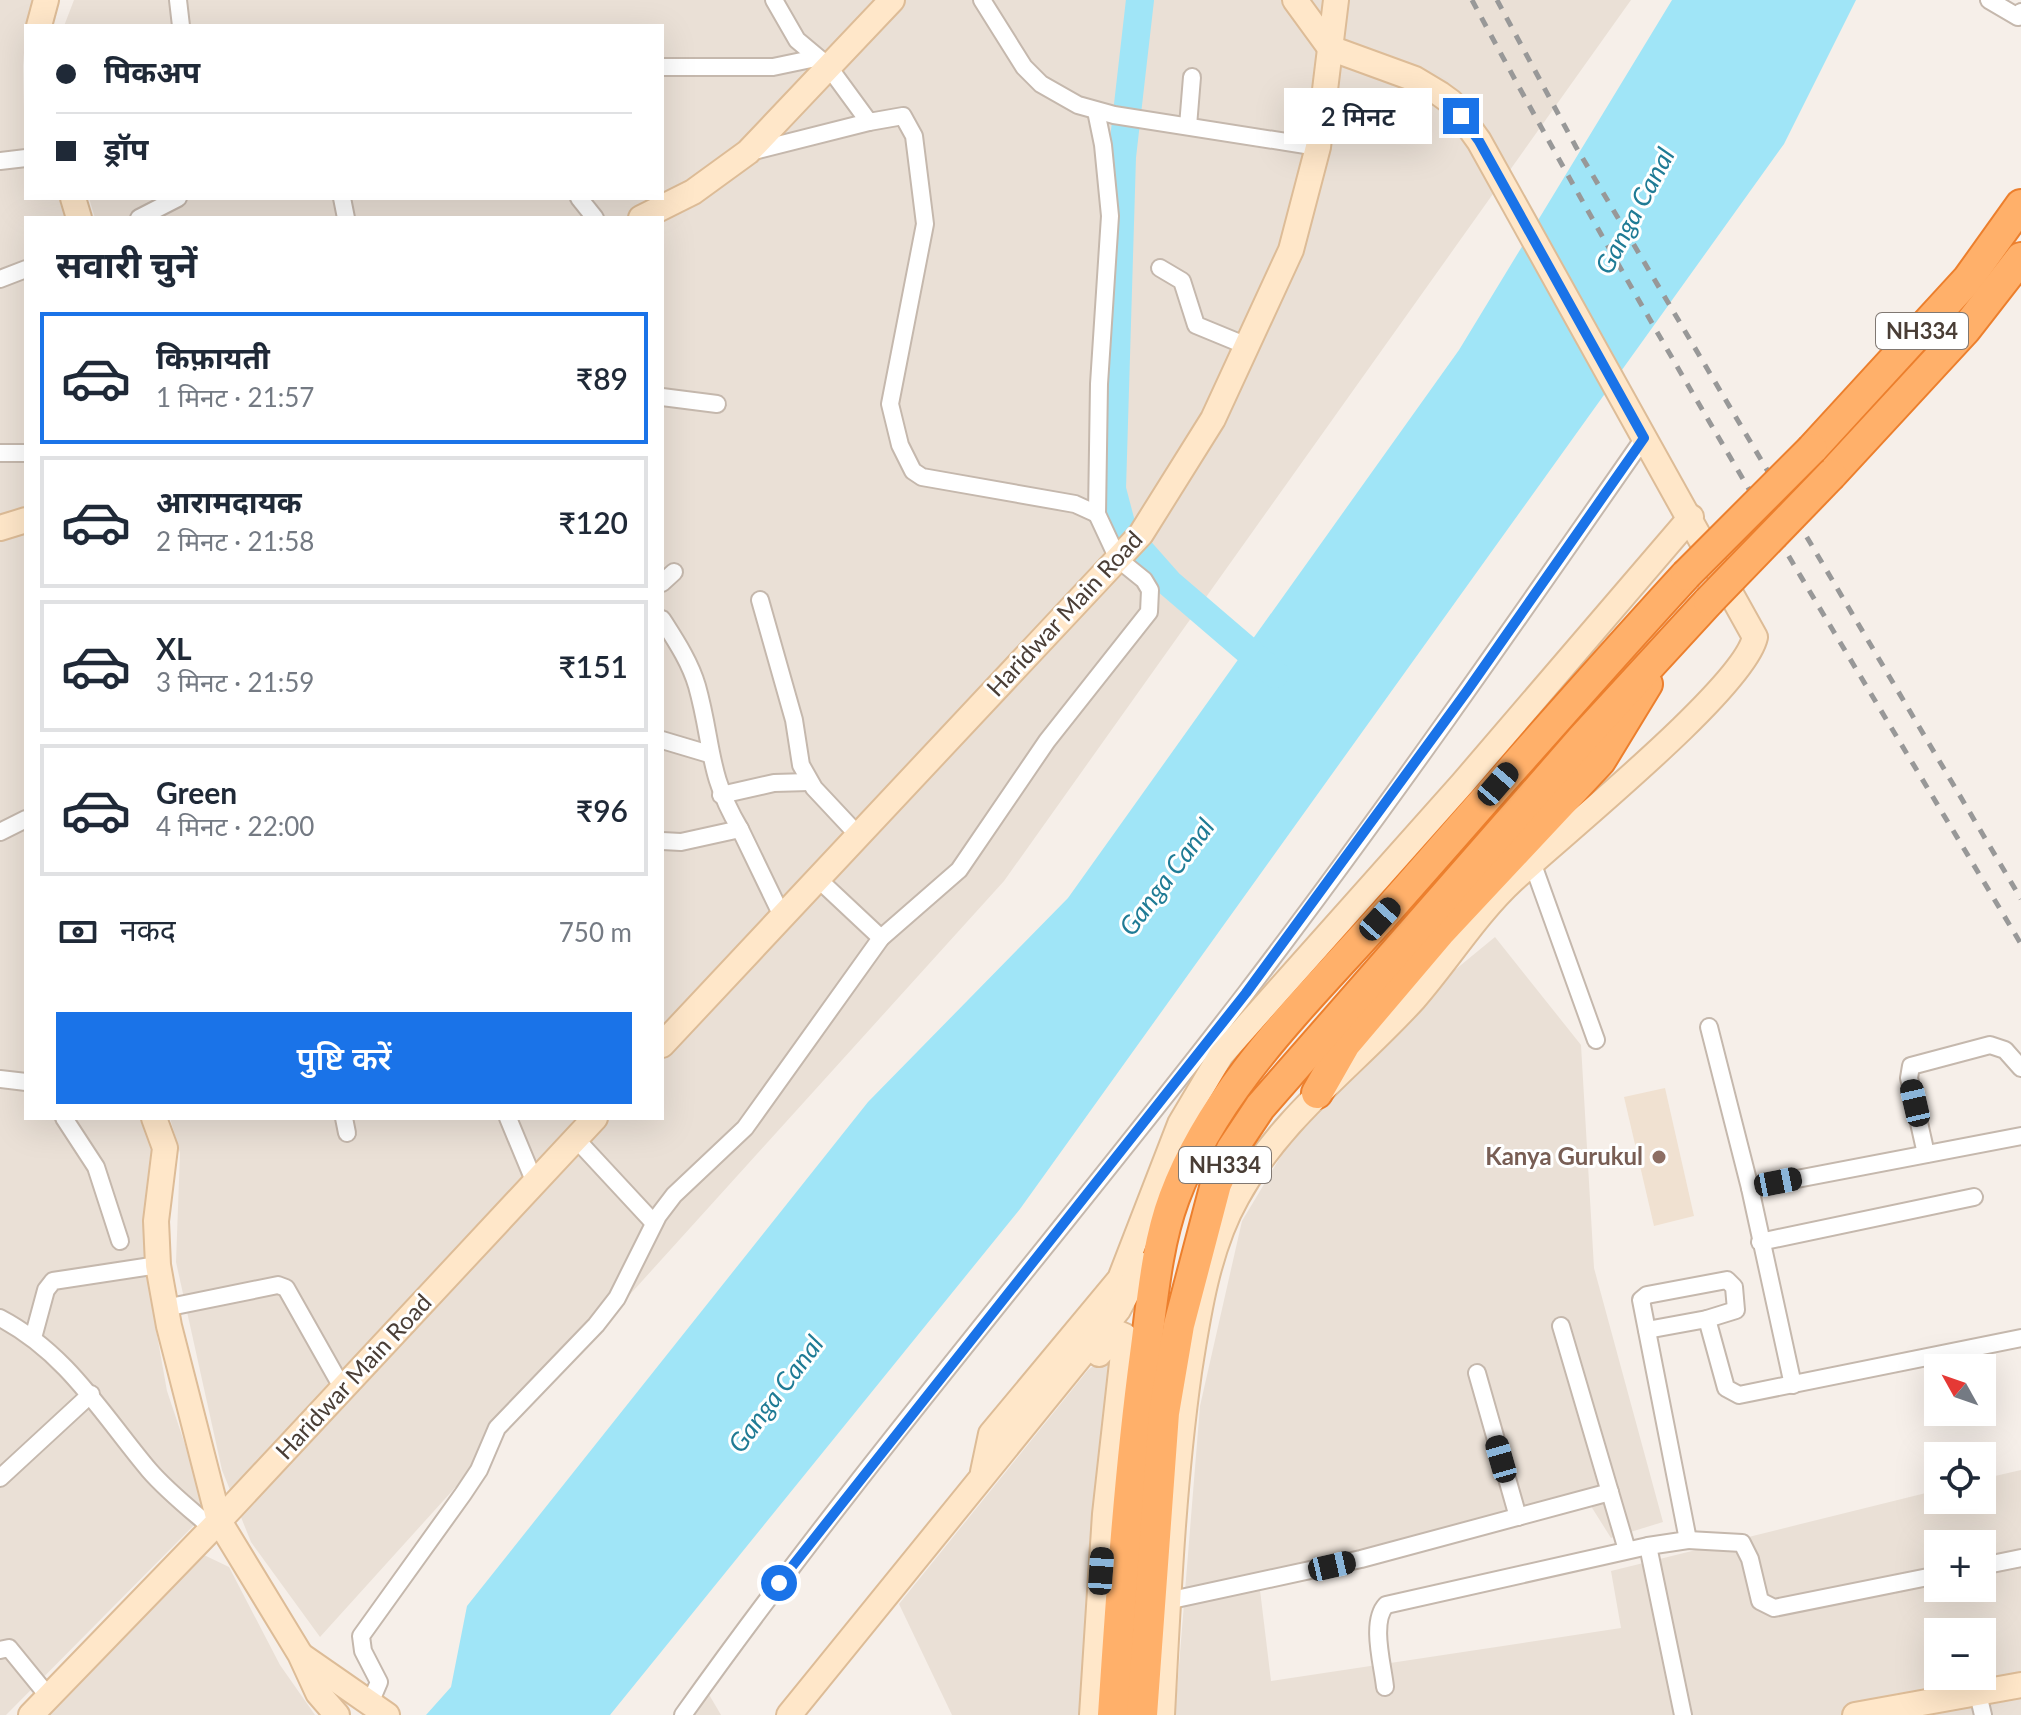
<!DOCTYPE html>
<html lang="hi">
<meta charset="utf-8">
<style>
:root{--surface:#fff;--page:#f2f2f3;--text:#1f2937;--muted:#747a83;--line:#e0e1e3;--accent:#1a73e8}
body{margin:0;font-family:Lato,"Noto Sans Devanagari",sans-serif;background:var(--page);color:var(--text);height:100vh;display:flex;flex-direction:column;font-size:30px;white-space:nowrap}
*{box-sizing:border-box;margin:0}
p{font-size:26px;color:var(--muted)}
.icon{flex:none;width:44px;height:44px;fill:none;stroke:currentColor;stroke-width:2;stroke-linecap:round;stroke-linejoin:round}
.map{position:relative;flex:1;overflow:hidden}
.panel{position:absolute;left:24px;top:216px;width:640px;height:904px;display:flex;flex-direction:column;background:var(--surface);border-radius:0px;box-shadow:0 8px 32px #0002}
.panel>*{flex:none}
.banner{position:absolute;left:24px;top:24px;width:640px;height:176px;border-radius:0px;box-shadow:0 8px 32px #0002;display:grid;align-content:center;height:176px;padding:0 32px;background:var(--surface)}
.needle{width:52px;rotate:310deg}
.controls{position:absolute;left:1924px;top:1354px;display:grid;gap:16px}
.controls a{display:grid;place-items:center;width:72px;height:72px;border-radius:0px;background:var(--surface);box-shadow:0 8px 32px #0002;font-size:40px}
.end{position:absolute;width:36px;height:36px;margin:-18px;border:10px solid #1a73e8;background:#fff;box-shadow:0 0 0 4px #fff}
.from{border-radius:50%}
.bubble{position:absolute;height:56px;border-radius:0px;background:var(--surface);box-shadow:0 8px 32px #0002;font-size:26px;font-weight:600;line-height:56px;text-align:center}
.car{position:absolute;width:24px;height:48px;margin:-24px -12px;border-radius:10px;box-shadow:0 0 6px 2px #0007;background:linear-gradient(#222 24%,#8ab4d8 0 40%,#222 0 76%,#8ab4d8 0 86%,#222 0)}
.banner b{display:flex;align-items:center;gap:28px;height:76px;font-size:30px}
.banner b+b{border-top:2px solid var(--line)}
.banner i{width:20px;height:20px;background:var(--text)}
ul{padding:0;list-style:none}
li{display:flex;align-items:center;gap:24px;height:132px;margin:0 16px 12px;padding:0 16px;border:4px solid var(--line);border-radius:0px}
li div{flex:1}
li b{display:block;font-size:30px}
li em{font-style:normal;font-weight:600}
li.selected{border-color:var(--accent)}
li>.icon{width:72px;height:72px;stroke-width:1.5}
h2{padding:0 32px;font-size:36px;line-height:96px}
.pay{display:flex;align-items:center;gap:20px;height:88px;padding:0 32px;font-size:30px}
.pay p{margin-inline-start:auto}
.action{display:flex;gap:16px;margin-top:auto;padding:16px 32px}
.action a{flex:1;height:92px;border-radius:0px;background:var(--accent);color:#fff;font-size:32px;font-weight:600;line-height:92px;text-align:center}
.map>svg:first-child{display:block}
.residential{fill:#eae0d6;fill-rule:evenodd}
.education{fill:#f0e1d1}
.water{fill:#a0e5f7}
.lines{fill:none;stroke-linecap:round;stroke-linejoin:round}
.river{stroke:#a0e5f7;stroke-width:28}
.street-casing{stroke:#c5b8ad;stroke-width:20}
.secondary-casing{stroke:#ddbc97;stroke-width:28}
.highway-casing{stroke:#ec7f2d;stroke-width:34}
.street{stroke:#fff;stroke-width:16}
.secondary{stroke:#ffe7c9;stroke-width:24}
.highway{stroke:#ffb06a;stroke-width:30}
.rail{stroke:#989898;stroke-width:5;stroke-dasharray:10 10;stroke-linecap:butt}
.highway-bridge-casing{stroke:#ec7f2d;stroke-width:34;stroke-linecap:butt}
.highway-bridge{stroke:#ffb06a;stroke-width:30}
.route{stroke:#1a73e8;stroke-width:10}
.education-dot{fill:#8d6e63;stroke:#fff;stroke-width:3}
.labels{text-anchor:middle;stroke-width:6;stroke-linejoin:round;paint-order:stroke}
.shield{fill:#fff;stroke:#807872;stroke-width:2}
.shield-label{font-size:22px;font-weight:bold;fill:#4a3e36}
.street-label{font-size:24px;fill:#4a3e36;stroke:#fff}
.education-label{font-size:24px;font-weight:bold;fill:#785e54;stroke:#fff;text-anchor:end}
.water-label{font-size:26px;font-style:italic;fill:#1f7b95;stroke:#fff}
</style>
<div class="map">
<svg width="2021" height="1715" viewBox="0 0 2021 1715">
<rect width="100%" height="100%" fill="#f6efe9"/>
<g class="residential">
<polygon points="0,0 36,0 30,26 26,26 23,66 26,198 67,198 73,218 26,218 26,516 0,523"/>
<polygon points="74,0 1631,0 1004,881 320,1637 251,1542 222,1470 176,1262 180,1153 170,1118 662,1118 662,218 95,218 89,198 662,198 662,26 64,26"/>
<polygon points="26,526 26,1118 144,1118 154,1155 144,1262 167,1391 204,1501 201,1518 6,1715 0,1715 0,536"/>
<path d="M1495 937 1581 1045 1594 1268 1663 1522 1611 1538 1589 1503 1260 1590 1271 1681 1621 1628 1611 1571 1938 1490V1500H1982V1479L2021 1470V1715H1175L1200 1406 1242 1221 1332 1071ZM1938 1544H1982V1588H1938ZM1938 1632H1982V1676H1938Z"/>
<polygon points="1138,1332 1093,1715 952,1715 899,1604 1088,1370"/>
<polygon points="204,1555 229,1567 280,1665 315,1715 45,1715"/>
<polygon points="701,1681 721,1715 673,1715"/>
</g>
<polygon class="education" points="1665,1088 1694,1216 1654,1226 1624,1097"/>
<polygon class="water" points="1672,0 1856,0 1784,144 1020,1209 610,1715 426,1715 451,1687 467,1606 868,1102 1068,898 1459,350"/>
<g class="lines">
<polyline class="river" points="1140,0 1122,157 1112,489 1123,531 1169,583 1275,674"/>
<g class="street-casing">
<g id="street">
<polyline points="178,0 181,26"/>
<polyline points="774,0 797,40 828,66 869,122 903,116 914,136 925,224 890,404 900,445 913,471 922,477 1075,504 1097,514"/>
<polyline points="982,0 1024,67 1041,84 1078,105 1114,115 1318,147"/>
<polyline points="1989,0 2018,17 2021,12"/>
<polyline points="662,67 773,67 816,58"/>
<polyline points="1188,126 1192,77"/>
<polyline points="750,152 869,122"/>
<polyline points="0,161 26,158"/>
<polyline points="342,198 346,218"/>
<polyline points="579,198 595,218"/>
<polyline points="139,218 178,198"/>
<polyline points="1160,268 1182,281 1196,325 1247,346"/>
<polyline points="0,279 26,269"/>
<polyline points="662,397 717,404"/>
<polyline points="0,453 26,453"/>
<polyline points="662,583 674,572"/>
<polyline points="760,600 794,720 801,765 814,788 858,835"/>
<path d="M662 619C676 641 690 662 697 686 713 743 707 774 740 829"/>
<polyline points="662,740 709,754"/>
<polyline points="721,795 774,783 809,782"/>
<polyline points="0,832 26,819"/>
<polyline points="662,841 681,842 740,829 782,916"/>
<polyline points="1532,862 1596,1040"/>
<polyline points="817,878 881,938"/>
<polyline points="1709,1027 1750,1188"/>
<polyline points="0,1079 26,1082"/>
<polyline points="64,1118 96,1167 120,1241"/>
<polyline points="344,1118 347,1133"/>
<polyline points="508,1118 535,1183"/>
<polyline points="576,1139 654,1223"/>
<polyline points="1926,1154 1909,1078 1911,1066 1990,1045 2005,1050 2021,1068"/>
<polyline points="1760,1242 1974,1197"/>
<polyline points="165,1308 278,1285 286,1288 343,1389"/>
<path d="M0 1318C67 1353 102 1414 149 1470 167 1491 190 1509 212 1528"/>
<polyline points="1561,1326 1627,1550"/>
<polyline points="1647,1330 1707,1319 1726,1388 1739,1395 2021,1338"/>
<polyline points="33,1338 46,1290 53,1281 158,1265"/>
<polyline points="1477,1373 1518,1517"/>
<polyline points="1793,1385 1750,1188 2021,1136"/>
<polyline points="0,1478 91,1394"/>
<polyline points="1688,1540 1742,1543 1750,1559 1760,1601 1774,1608 1938,1575"/>
<polyline points="1648,1546 1683,1715"/>
<polyline points="1982,1566 2021,1558"/>
<polyline points="1167,1601 1361,1559 1610,1492"/>
<polyline points="0,1650 9,1648 49,1697"/>
<path d="M1385 1687C1383 1666 1370 1622 1386 1605L1648 1546 1688 1540 1641 1300 1647 1295 1727 1280 1734 1287 1736 1310 1707 1319"/>
<polyline points="1978,1694 1983,1715"/>
<polyline points="370,1703 379,1682 363,1651 361,1636 463,1494 479,1470 497,1428 596,1325 617,1298 658,1216 674,1195 745,1128 881,938 959,870 1047,741 1149,612 1150,590 1144,580 1118,559 1097,514 1099,384 1110,216 1103,145 1096,111"/>
<path d="M683 1715C860 1466 1060 1235 1246 993 1384 812 1514 625 1644 438"/>
</g>
</g>
<g class="secondary-casing">
<g id="secondary">
<polyline points="39,26 46,0"/>
<polyline points="73,198 79,218"/>
<polyline points="641,218 693,192 748,152 892,0"/>
<polyline points="0,528 26,520"/>
<polyline points="662,1045 1141,534 1213,419 1291,250 1318,147 1336,0"/>
<polyline points="983,1472 991,1434 1120,1279 1180,1124 1221,1055 1463,783 1691,517"/>
<polyline points="302,1656 387,1715"/>
<polyline points="31,1715 219,1521 169,1326 158,1265 156,1221 165,1148 154,1118"/>
<polyline points="337,1715 318,1693 300,1654 219,1521 595,1118"/>
<polyline points="789,1715 1118,1310 1142,1265"/>
<polyline points="1092,1715 1105,1514 1125,1336 1118,1333 1099,1354"/>
<path d="M1162 1715C1168 1600 1173 1486 1189 1372 1198 1314 1208 1248 1237 1197 1281 1117 1354 1065 1414 999 1448 960 1476 914 1514 879 1561 835 1744 688 1755 637L1479 141 1451 102 1440 94 1415 79 1330 48 1295 0"/>
<polyline points="1855,1715 2021,1685"/>
</g>
</g>
<g class="highway-casing">
<g id="highway">
<polyline points="1812,449 1968,279 2021,205"/>
<polyline points="1831,475 1965,330 2021,258"/>
<polyline points="1317,1093 1345,1044 1440,932 1600,761 1647,684"/>
<path d="M1113 1715C1121 1595 1129 1475 1145 1355 1152 1304 1156 1246 1174 1198 1216 1085 1310 998 1388 910 1487 798 1585 685 1686 575"/>
<polyline points="1142,1715 1164,1413 1179,1325 1216,1184 1232,1149 1260,1107 1583,738 1709,601"/>
</g>
</g>
<use href="#street" class="street"/>
<use href="#secondary" class="secondary"/>
<use href="#highway" class="highway"/>
<g class="rail">
<path d="M1472 0C1644 322 1834 631 2021 944"/>
<polyline points="1497,0 1576,147 2021,899"/>
</g>
<g class="highway-bridge-casing">
<g id="highway-bridge">
<polyline points="1686,575 1812,449"/>
<polyline points="1709,601 1831,475"/>
</g>
</g>
<use href="#highway-bridge" class="highway-bridge"/>
</g>
<g class="lines">
<polyline class="route" points="779,1583 1246,993 1467,691 1644,438 1479,141 1461,116"/>
</g>
<circle class="education-dot" cx="1659" cy="1157" r="8"/>
<g class="labels">
<g class="shield">
<rect x="1876" y="313" width="92" height="36" rx="6"/>
<rect x="1179" y="1147" width="92" height="36" rx="6"/>
</g>
<g class="shield-label">
<text x="1922" y="339">NH334</text>
<text x="1225" y="1173">NH334</text>
</g>
<g class="street-label">
<text transform="translate(1065 614) rotate(-47)" y="8">Haridwar Main Road</text>
<text transform="translate(354 1377) rotate(-47)" y="8">Haridwar Main Road</text>
</g>
<g class="education-label">
<text x="1643" y="1165">Kanya Gurukul</text>
</g>
<g class="water-label">
<text transform="translate(1635 211) rotate(-62)" y="9">Ganga Canal</text>
<text transform="translate(1167 877) rotate(-53)" y="9">Ganga Canal</text>
<text transform="translate(776 1394) rotate(-53)" y="9">Ganga Canal</text>
</g>
</g>
</svg>
<div class="controls">
<a><svg class="needle" viewBox="-14 -14 28 28"><path d="M0-13l5 13h-10z" fill="#e53935"/><path d="M0 13l5-13h-10z" fill="#747a83"/></svg></a>
<a><svg class="icon" aria-label="locate" viewBox="0 0 24 24"><circle cx="12" cy="12" r="6"/><path d="M12 2v4M12 18v4M2 12h4M18 12h4"/></svg></a>
<a>+</a>
<a>−</a>
</div>
<i class="end from" style="left:779px;top:1583px"></i>
<i class="end" style="left:1461px;top:116px"></i>
<div class="bubble" style="left:1284px;top:88px;width:148px">2 मिनट</div>
<i class="car" style="left:1498px;top:784px;rotate:41deg"></i>
<i class="car" style="left:1380px;top:919px;rotate:42deg"></i>
<i class="car" style="left:1915px;top:1103px;rotate:347deg"></i>
<i class="car" style="left:1778px;top:1182px;rotate:79deg"></i>
<i class="car" style="left:1501px;top:1459px;rotate:344deg"></i>
<i class="car" style="left:1332px;top:1566px;rotate:77deg"></i>
<i class="car" style="left:1101px;top:1571px;rotate:4deg"></i>
<div class="banner">
<b><i class="from"></i>पिकअप</b>
<b><i></i>ड्रॉप</b>
</div>
<section class="panel">
<h2>सवारी चुनें</h2>
<ul>
<li class="selected"><svg class="icon" aria-label="car" viewBox="0 0 24 24"><path d="M5 17H2v-5l4-1 3-4h7l3 4 3 1v5h-3M9 17h6M6 11h13"/><circle cx="7" cy="17" r="2"/><circle cx="17" cy="17" r="2"/></svg><div><b>किफ़ायती</b><p>1 मिनट · 21:57</p></div><em>₹89</em></li>
<li><svg class="icon" aria-label="car" viewBox="0 0 24 24"><path d="M5 17H2v-5l4-1 3-4h7l3 4 3 1v5h-3M9 17h6M6 11h13"/><circle cx="7" cy="17" r="2"/><circle cx="17" cy="17" r="2"/></svg><div><b>आरामदायक</b><p>2 मिनट · 21:58</p></div><em>₹120</em></li>
<li><svg class="icon" aria-label="car" viewBox="0 0 24 24"><path d="M5 17H2v-5l4-1 3-4h7l3 4 3 1v5h-3M9 17h6M6 11h13"/><circle cx="7" cy="17" r="2"/><circle cx="17" cy="17" r="2"/></svg><div><b>XL</b><p>3 मिनट · 21:59</p></div><em>₹151</em></li>
<li><svg class="icon" aria-label="car" viewBox="0 0 24 24"><path d="M5 17H2v-5l4-1 3-4h7l3 4 3 1v5h-3M9 17h6M6 11h13"/><circle cx="7" cy="17" r="2"/><circle cx="17" cy="17" r="2"/></svg><div><b>Green</b><p>4 मिनट · 22:00</p></div><em>₹96</em></li>
</ul>
<div class="pay"><svg class="icon" aria-label="cash" viewBox="0 0 24 24"><path d="M3 7h18v10H3z"/><circle cx="12" cy="12" r="2"/></svg>नकद<p>750 m</p></div>
<div class="action"><a>पुष्टि करें</a></div>
</section>
</div>
